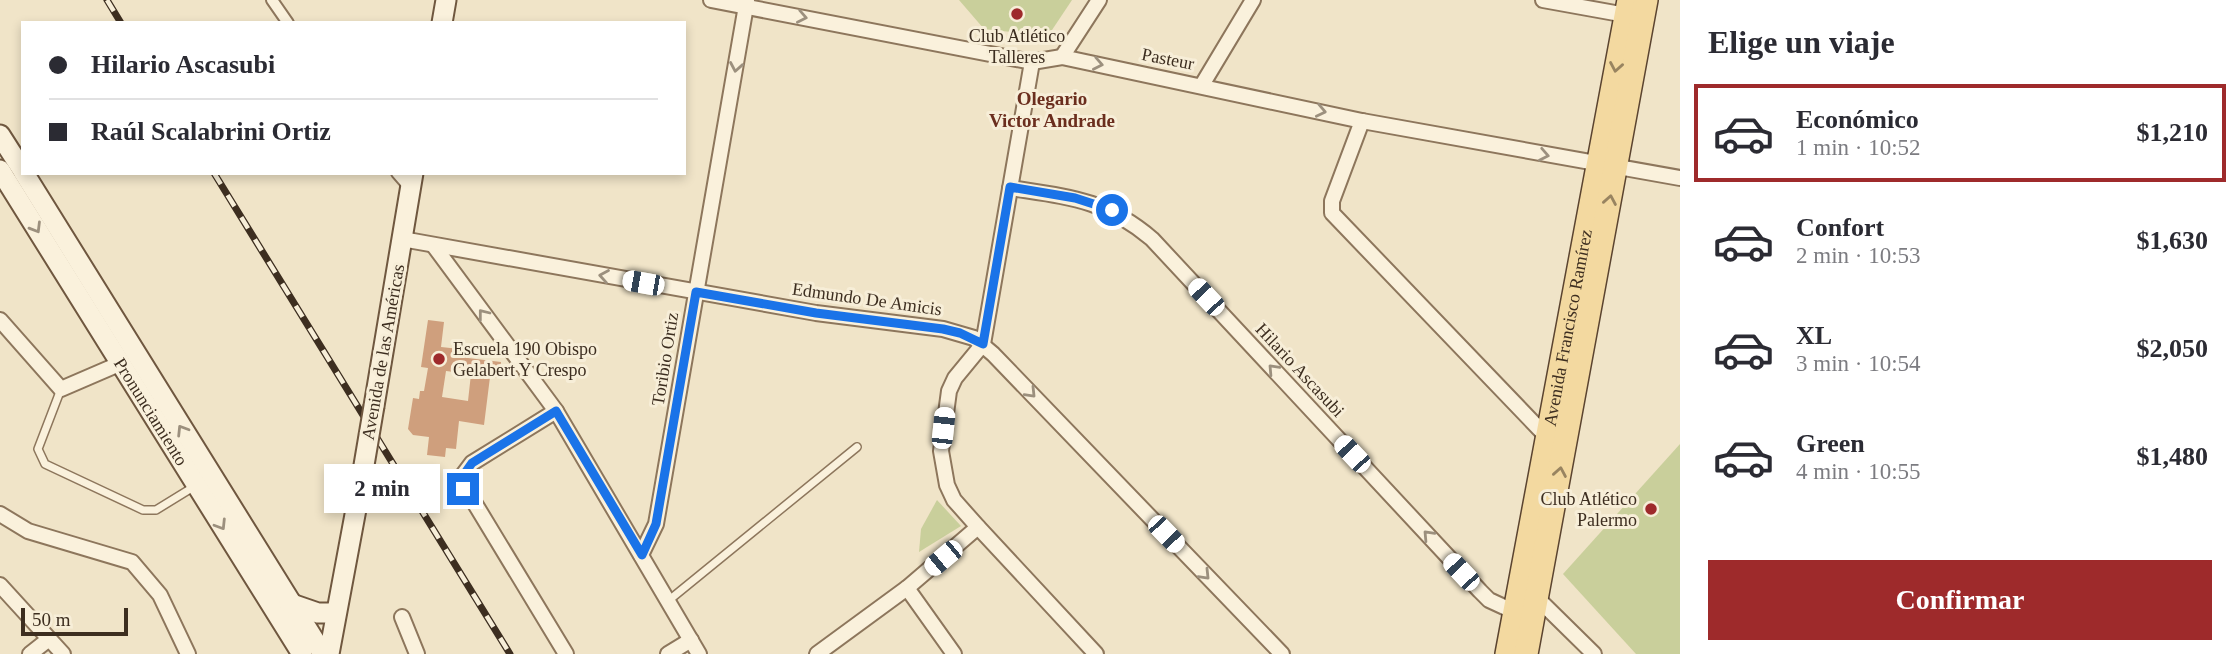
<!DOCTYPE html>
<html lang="es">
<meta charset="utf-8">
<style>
:root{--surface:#fff;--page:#f2f2f3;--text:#2b2b33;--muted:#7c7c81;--line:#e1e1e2;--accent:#9e2a2b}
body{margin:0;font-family:Georgia,serif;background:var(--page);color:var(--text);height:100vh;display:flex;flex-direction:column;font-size:26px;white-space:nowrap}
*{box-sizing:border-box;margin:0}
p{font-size:23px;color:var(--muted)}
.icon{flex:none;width:38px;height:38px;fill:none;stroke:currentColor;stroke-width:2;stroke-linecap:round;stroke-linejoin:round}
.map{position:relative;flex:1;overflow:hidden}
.details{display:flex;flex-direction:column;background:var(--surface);width:560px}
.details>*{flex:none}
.top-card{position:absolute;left:21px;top:21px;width:665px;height:154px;border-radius:0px;box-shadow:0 4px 10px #0003;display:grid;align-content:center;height:154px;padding:0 28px;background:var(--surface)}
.scale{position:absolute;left:21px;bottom:18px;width:107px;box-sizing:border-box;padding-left:7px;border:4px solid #3d2e20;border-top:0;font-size:19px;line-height:24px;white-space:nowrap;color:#3d2e20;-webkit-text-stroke:5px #f7eed8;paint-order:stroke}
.end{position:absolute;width:32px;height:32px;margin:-16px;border:9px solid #1a73e8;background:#fff;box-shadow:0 0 0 4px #fff}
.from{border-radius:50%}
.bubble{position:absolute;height:49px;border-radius:0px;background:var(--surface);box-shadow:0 4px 10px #0003;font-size:23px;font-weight:600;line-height:49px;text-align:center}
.car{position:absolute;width:21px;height:42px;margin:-21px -10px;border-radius:9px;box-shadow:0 0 5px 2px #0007;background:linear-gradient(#fff 24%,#345 0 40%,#fff 0 76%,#345 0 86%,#fff 0)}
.top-card b{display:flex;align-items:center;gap:24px;height:66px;font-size:26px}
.top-card b+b{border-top:2px solid var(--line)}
.top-card i{width:18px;height:18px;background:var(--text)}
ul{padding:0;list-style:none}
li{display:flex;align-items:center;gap:21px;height:98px;margin:0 14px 10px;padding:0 14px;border:4px solid transparent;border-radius:0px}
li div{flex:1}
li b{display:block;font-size:26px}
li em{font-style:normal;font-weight:600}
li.current{border-color:var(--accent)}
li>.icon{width:63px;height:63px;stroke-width:1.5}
h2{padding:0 28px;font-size:32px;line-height:84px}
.button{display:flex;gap:14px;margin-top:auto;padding:14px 28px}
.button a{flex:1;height:80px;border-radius:0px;background:var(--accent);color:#fff;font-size:28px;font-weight:600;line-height:80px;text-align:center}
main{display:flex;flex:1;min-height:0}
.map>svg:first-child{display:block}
.green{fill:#c9cf9b}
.building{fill:#cf9f7d;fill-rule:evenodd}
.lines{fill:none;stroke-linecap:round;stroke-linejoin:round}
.service-casing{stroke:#8d765c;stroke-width:10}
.pedestrian-casing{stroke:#8d765c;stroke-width:14}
.minor-casing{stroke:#8d765c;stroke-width:18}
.secondary-casing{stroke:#6f573f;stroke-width:23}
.primary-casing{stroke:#5b4430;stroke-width:26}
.service{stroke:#faf1dc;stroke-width:7}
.pedestrian{stroke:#faf1dc;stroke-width:10}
.minor{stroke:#faf1dc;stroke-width:14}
.secondary{stroke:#faf1dc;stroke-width:19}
.primary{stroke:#f3d9a0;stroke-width:23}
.rail-casing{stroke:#3d2e20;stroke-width:7}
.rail{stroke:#f7eed8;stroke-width:4.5;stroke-dasharray:13;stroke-linecap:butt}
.secondary-bridge-casing{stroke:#6f573f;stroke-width:23;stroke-linecap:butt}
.secondary-bridge{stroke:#faf1dc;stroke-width:19}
.oneway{stroke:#9c907e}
.oneway2{stroke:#988460}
.route{stroke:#1a73e8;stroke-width:9}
.poi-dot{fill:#9e2a2b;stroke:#f7eed8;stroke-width:2.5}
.labels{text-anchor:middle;stroke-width:6;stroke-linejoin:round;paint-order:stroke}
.poi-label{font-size:18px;fill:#3d2e20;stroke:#f7eed8}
.street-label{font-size:18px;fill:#3d2e20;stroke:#f7eed8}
.neighbourhood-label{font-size:19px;font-weight:bold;fill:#6b2e1e;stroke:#f7eed8}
</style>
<main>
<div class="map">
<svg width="1680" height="654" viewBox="0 0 1680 654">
<rect width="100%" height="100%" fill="#f0e4c8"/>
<g class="green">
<polygon points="959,0 1072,0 1052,30 1038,35 984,29"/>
<polygon points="1680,444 1680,654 1636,654 1563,574"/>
<polygon points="937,500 961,526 919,552 921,529"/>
</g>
<path class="building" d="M428 320 444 322 441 347 469 350 468 358 501 362 499 378 490 377 484 425 459 421 456 449 446 448 445 457 427 455 429 437 413 435 408 429 413 398 419 399 420 391H424L428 368 421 367ZM446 371 471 374 468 401 442 397Z"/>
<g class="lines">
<g class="service-casing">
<g id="service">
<polyline points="61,389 38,449 45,464 143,510 156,510 195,486"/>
<polyline points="668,601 857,447"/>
</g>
</g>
<g class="pedestrian-casing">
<g id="pedestrian">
<polyline points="272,0 288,23"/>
<polyline points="397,173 410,188"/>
</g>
</g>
<g class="minor-casing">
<g id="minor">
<polyline points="711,0 1032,62 1062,57 1362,121 1680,178"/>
<polyline points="1543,0 1626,15"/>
<polyline points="1062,57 1099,0"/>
<polyline points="1202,85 1253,0"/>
<polyline points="1362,121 1332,201 1332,213 1547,437"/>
<path d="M1010 188C1068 197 1105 199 1152 239L1480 591 1489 600 1515 612 1519 609"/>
<polyline points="402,239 816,313 943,329 974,338 993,354 1282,654"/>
<polyline points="434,246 556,411 699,654"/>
<polyline points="0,320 61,389 119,364"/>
<polyline points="983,344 955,378 949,391 941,451 947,485 954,500 978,527 1096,654"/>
<polyline points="983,344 1032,62"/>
<polyline points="556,411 472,463 460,479 566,654"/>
<polyline points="0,514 28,531 132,562 160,595 188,654"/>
<polyline points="641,555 656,524 747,0"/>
<polyline points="0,585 63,654"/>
<polyline points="907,588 954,654"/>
<polyline points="1534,595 1594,654"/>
<polyline points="402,617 417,654"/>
<polyline points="30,654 49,639"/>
<polyline points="668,654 691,640"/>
<polyline points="817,654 907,588 978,527"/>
</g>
</g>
<g class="secondary-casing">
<g id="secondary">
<polyline points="442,23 446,0"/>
<polyline points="0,135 23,171"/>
<path id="s1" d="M0 170 302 654"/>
<polyline points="24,173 323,654"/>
<polyline points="374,406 413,173"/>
<polyline points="289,603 318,613 336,613"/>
<polyline points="329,654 362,477"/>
</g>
</g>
<g class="primary-casing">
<g id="primary">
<path id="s2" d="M1507 654 1629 0"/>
<polyline points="1526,654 1646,0"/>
</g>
</g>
<use href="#service" class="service"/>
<use href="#pedestrian" class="pedestrian"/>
<use href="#minor" class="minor"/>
<use href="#secondary" class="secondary"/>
<use href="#primary" class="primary"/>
<g class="rail-casing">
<g id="rail">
<polyline points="107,0 121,23"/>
<polyline points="214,173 510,654"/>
</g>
</g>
<use href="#rail" class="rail"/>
<g class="secondary-bridge-casing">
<polyline id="secondary-bridge" points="362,477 374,406"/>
</g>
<use href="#secondary-bridge" class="secondary-bridge"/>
</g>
<defs><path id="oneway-chevron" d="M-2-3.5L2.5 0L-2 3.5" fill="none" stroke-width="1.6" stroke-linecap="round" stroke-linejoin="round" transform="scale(1.75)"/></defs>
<g class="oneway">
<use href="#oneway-chevron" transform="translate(802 17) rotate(11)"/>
<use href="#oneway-chevron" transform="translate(1098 64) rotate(11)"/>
<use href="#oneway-chevron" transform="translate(736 67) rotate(100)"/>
<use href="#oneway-chevron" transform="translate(1321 111) rotate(12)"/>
<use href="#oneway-chevron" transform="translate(1544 155) rotate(11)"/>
<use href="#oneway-chevron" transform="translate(36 228) rotate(59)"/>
<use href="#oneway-chevron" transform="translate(604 276) rotate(-170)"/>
<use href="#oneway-chevron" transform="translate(483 314) rotate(-128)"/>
<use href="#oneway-chevron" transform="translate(1273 369) rotate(-133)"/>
<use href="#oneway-chevron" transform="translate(1031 393) rotate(46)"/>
<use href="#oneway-chevron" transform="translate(182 430) rotate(-122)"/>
<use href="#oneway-chevron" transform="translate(221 525) rotate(58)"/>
<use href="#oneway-chevron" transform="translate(1428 535) rotate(-133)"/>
<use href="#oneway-chevron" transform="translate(1205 575) rotate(46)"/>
</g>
<g class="oneway2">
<use href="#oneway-chevron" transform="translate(1616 67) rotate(100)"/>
<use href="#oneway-chevron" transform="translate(1610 200) rotate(-80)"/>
<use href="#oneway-chevron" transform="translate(1560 472) rotate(-80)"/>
</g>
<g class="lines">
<polyline class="route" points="463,489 460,480 472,463 556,411 642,555 656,524 696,292 816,313 943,329 960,333 983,344 1010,187 1075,198 1112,210"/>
</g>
<g class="poi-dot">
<circle cx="1017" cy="14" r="7"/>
<circle cx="439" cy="359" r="7"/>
<circle cx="1651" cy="509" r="7"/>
</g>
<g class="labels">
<g class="poi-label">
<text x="1017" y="42">Club Atlético<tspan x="1017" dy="21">Talleres</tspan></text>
<text x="453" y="355" text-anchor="start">Escuela 190 Obispo<tspan x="453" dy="21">Gelabert Y Crespo</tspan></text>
<text x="1637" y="505" text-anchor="end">Club Atlético<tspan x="1637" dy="21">Palermo</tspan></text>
</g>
<g class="street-label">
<text transform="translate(1168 59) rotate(11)" y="6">Pasteur</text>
<text transform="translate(867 299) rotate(8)" y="6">Edmundo De Amicis</text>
<text dy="6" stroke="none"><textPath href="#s2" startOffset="332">Avenida Francisco Ramírez</textPath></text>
<text transform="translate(383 352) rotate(-80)" y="6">Avenida de las Américas</text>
<text transform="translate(665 359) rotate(-81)" y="6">Toribio Ortiz</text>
<text transform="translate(1300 370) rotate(47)" y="6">Hilario Ascasubi</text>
<text dy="6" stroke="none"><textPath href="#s1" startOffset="285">Pronunciamiento</textPath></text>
</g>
<g class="neighbourhood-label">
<text x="1052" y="105">Olegario<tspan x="1052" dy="22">Victor Andrade</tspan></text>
</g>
</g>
</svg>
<div class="scale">50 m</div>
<i class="end from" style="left:1112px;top:210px"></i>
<i class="end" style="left:463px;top:489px"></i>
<div class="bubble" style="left:324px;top:464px;width:116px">2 min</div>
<i class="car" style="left:643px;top:283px;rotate:280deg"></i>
<i class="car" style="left:1206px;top:297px;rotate:317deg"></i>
<i class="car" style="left:943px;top:428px;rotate:6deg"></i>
<i class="car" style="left:1352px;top:454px;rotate:317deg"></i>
<i class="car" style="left:1166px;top:534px;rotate:136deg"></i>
<i class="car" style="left:943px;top:558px;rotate:230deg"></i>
<i class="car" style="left:1461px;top:572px;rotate:317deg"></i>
<div class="top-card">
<b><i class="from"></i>Hilario Ascasubi</b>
<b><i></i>Raúl Scalabrini Ortiz</b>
</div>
</div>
<section class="details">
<h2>Elige un viaje</h2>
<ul>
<li class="current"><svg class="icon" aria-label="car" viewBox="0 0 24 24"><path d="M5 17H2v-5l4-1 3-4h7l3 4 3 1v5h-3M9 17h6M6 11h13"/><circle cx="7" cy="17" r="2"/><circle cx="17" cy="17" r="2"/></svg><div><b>Económico</b><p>1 min · 10:52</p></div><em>$1,210</em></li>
<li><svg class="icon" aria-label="car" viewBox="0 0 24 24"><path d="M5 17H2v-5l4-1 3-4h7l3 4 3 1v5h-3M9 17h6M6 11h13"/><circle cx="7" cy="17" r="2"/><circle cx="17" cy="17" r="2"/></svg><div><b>Confort</b><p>2 min · 10:53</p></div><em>$1,630</em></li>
<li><svg class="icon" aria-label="car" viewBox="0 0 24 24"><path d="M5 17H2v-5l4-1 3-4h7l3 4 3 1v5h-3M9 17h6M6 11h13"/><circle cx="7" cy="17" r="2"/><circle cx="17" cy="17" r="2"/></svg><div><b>XL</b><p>3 min · 10:54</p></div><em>$2,050</em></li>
<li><svg class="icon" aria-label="car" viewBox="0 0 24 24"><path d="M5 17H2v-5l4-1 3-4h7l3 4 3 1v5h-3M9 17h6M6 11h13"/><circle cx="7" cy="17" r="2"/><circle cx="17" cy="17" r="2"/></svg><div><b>Green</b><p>4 min · 10:55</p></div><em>$1,480</em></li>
</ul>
<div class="button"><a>Confirmar</a></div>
</section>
</main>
